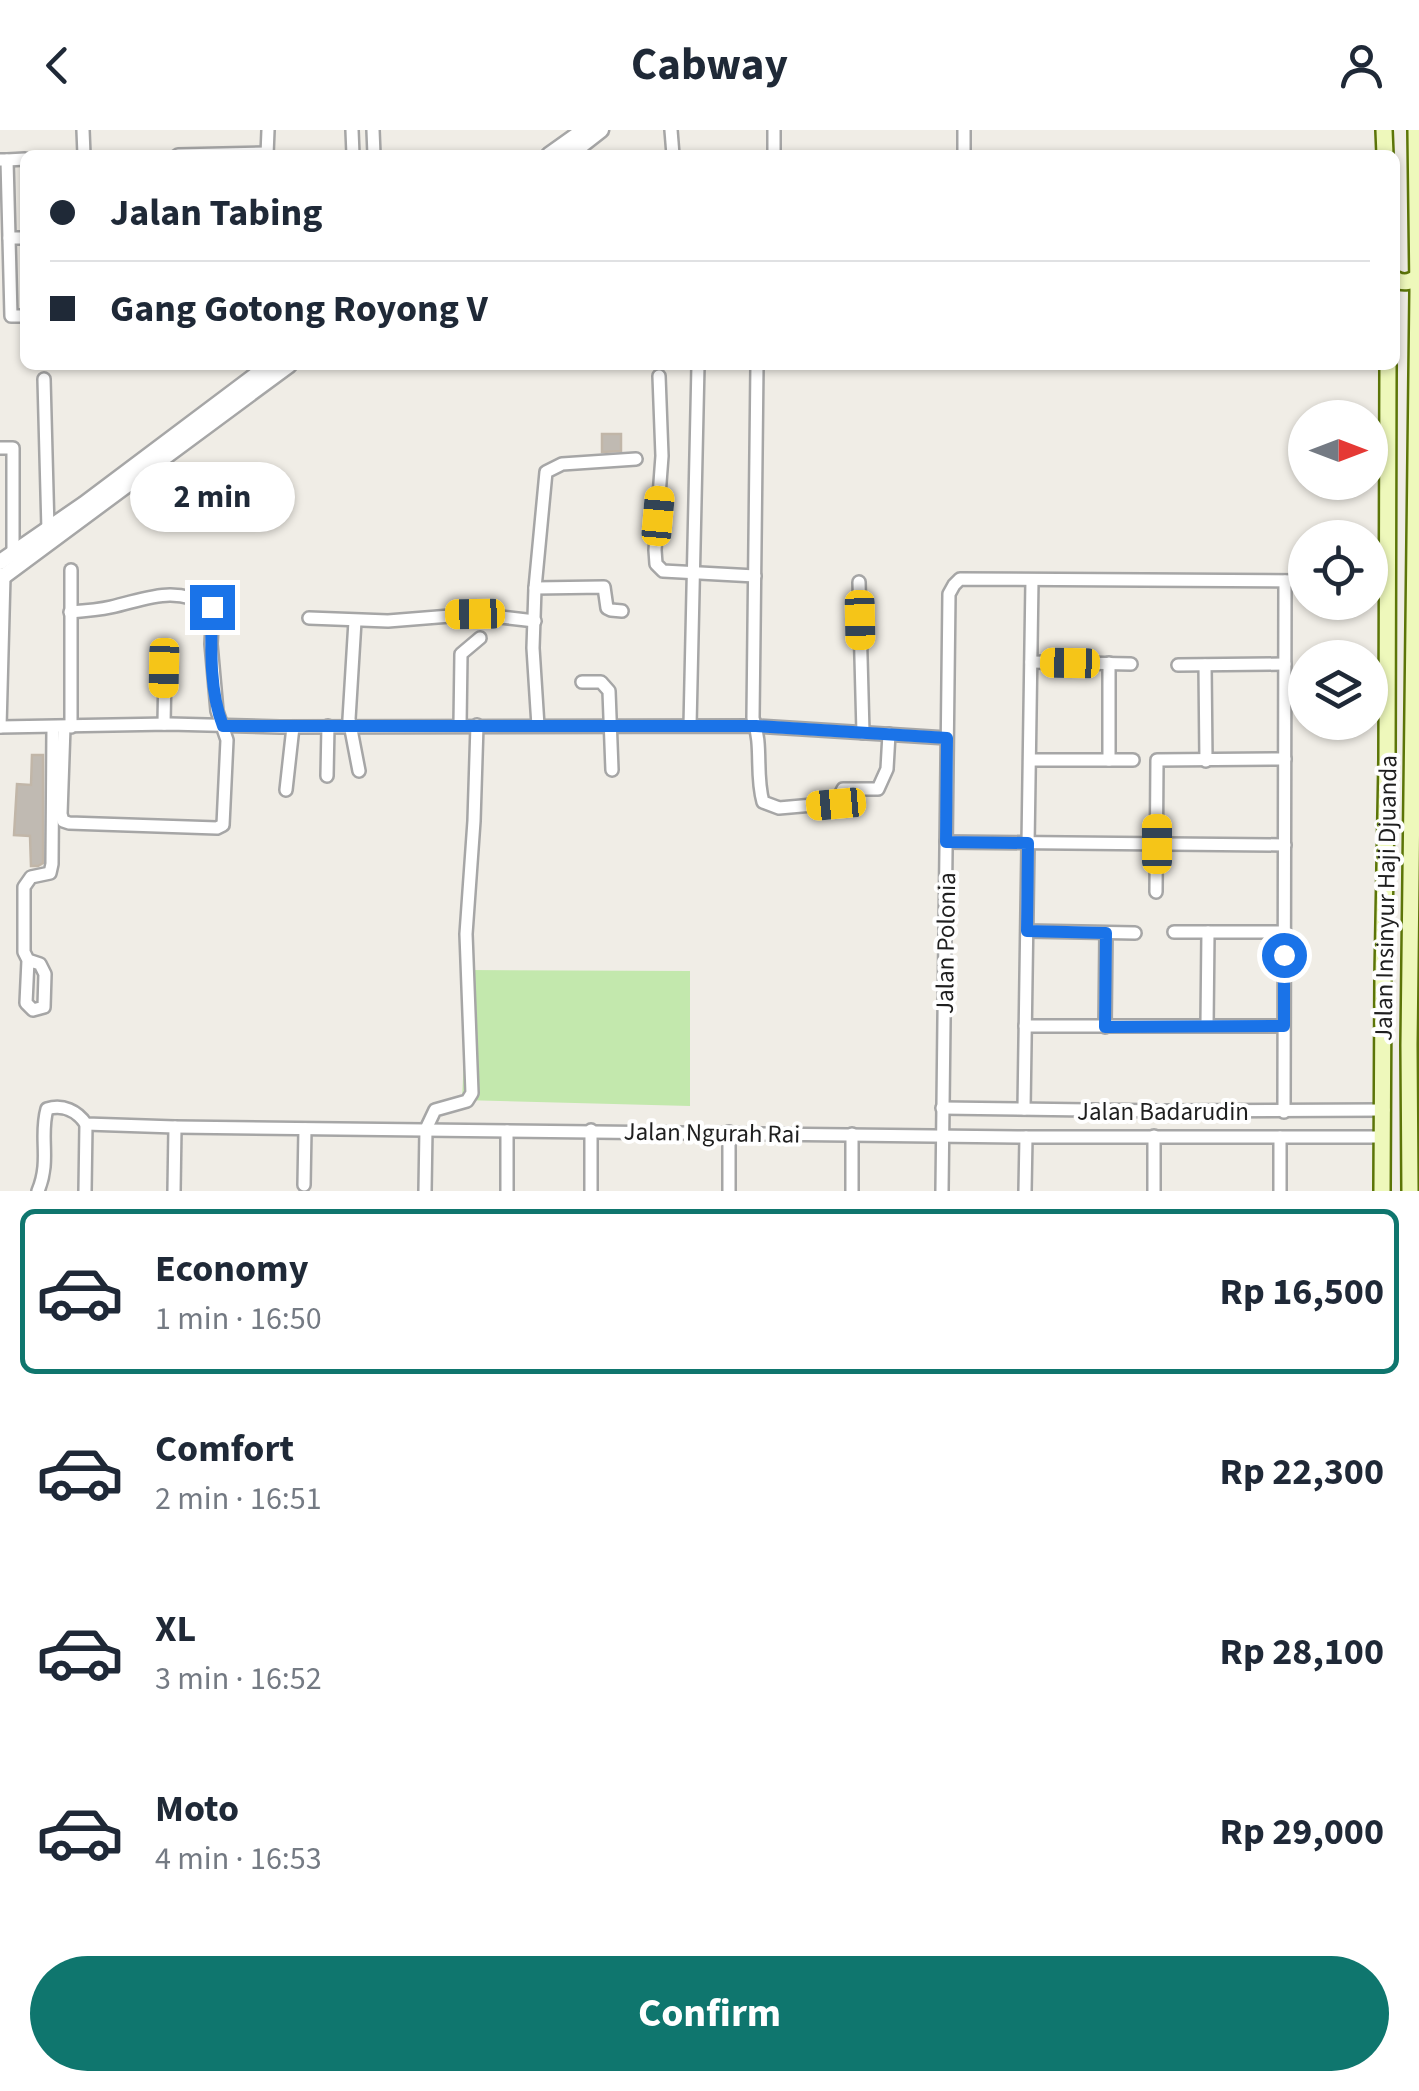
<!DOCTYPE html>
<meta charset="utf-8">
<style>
:root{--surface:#fff;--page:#f2f2f3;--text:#1f2937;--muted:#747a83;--line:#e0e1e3;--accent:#0f766e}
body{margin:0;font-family:"Source Sans 3",sans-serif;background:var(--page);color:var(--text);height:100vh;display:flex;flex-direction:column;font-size:38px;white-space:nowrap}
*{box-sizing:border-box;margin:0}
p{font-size:32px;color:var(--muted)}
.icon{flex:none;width:55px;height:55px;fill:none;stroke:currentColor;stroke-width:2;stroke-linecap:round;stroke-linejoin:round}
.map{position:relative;height:1061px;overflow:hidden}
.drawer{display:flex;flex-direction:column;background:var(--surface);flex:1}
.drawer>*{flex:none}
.banner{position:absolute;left:20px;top:20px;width:1380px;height:220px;border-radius:15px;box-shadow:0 2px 8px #0004;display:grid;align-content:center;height:220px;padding:0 30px;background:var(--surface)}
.needle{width:65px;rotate:90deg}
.buttons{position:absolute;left:1288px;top:270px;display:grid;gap:20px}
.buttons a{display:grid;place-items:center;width:100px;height:100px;border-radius:50%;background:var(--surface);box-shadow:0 2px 8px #0004;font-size:50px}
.end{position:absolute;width:45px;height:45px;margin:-22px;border:12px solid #1a73e8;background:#fff;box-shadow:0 0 0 5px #fff}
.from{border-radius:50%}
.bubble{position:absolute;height:70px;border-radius:35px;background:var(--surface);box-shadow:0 2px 8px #0004;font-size:32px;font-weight:700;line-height:70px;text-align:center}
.car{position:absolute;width:30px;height:60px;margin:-30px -15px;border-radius:12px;box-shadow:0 0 8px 2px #0007;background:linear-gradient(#f5c518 24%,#345 0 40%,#f5c518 0 76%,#345 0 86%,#f5c518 0)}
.banner b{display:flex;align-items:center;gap:35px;height:95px;font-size:38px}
.banner b+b{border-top:2px solid var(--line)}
.banner i{width:25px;height:25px;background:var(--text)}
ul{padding:18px 0 0;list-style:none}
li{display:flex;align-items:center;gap:30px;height:165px;margin:0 20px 15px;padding:0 10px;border:5px solid transparent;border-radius:15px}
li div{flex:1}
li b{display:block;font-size:38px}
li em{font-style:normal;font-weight:700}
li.active{border-color:var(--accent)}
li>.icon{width:90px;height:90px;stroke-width:1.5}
.action{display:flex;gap:20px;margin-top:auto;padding:20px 30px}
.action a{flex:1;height:115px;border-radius:60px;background:var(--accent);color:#fff;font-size:40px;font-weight:700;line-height:115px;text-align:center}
header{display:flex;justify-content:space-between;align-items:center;height:130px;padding:0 30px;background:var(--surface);font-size:45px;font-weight:700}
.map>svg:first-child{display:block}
.grass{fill:#c3e8ad}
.building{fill:#c0bab2;stroke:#c1b6a8;stroke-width:2.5}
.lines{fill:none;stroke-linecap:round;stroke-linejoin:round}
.minor-casing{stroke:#a6a6a6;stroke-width:16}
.tertiary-casing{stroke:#a6a6a6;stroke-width:19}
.secondary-casing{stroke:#5c7508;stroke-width:20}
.minor{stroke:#fff;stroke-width:11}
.tertiary{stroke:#fff;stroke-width:14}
.secondary{stroke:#eef8bb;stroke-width:15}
.route{stroke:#1a73e8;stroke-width:12}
.labels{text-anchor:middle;stroke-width:8;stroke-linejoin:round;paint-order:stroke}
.street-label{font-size:25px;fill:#1f1f1f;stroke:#fff}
</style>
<header><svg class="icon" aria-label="back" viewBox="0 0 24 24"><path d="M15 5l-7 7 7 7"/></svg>Cabway<svg class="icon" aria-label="person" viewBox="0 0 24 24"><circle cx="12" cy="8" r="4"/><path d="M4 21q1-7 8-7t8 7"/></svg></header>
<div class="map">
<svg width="1419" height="1061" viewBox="0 0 1419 1061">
<rect width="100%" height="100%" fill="#f0ede6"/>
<polygon class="grass" points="468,840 690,841 690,976 462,970"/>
<g class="building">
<polygon points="602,304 621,304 621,321 602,322"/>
<polygon points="32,625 43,625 43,733 38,736 31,736 30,706 14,705 17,654 31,655"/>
</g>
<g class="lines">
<g class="minor-casing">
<g id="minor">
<polyline points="83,0 84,25"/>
<polyline points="352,0 353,25"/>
<polyline points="373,0 374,25"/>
<polyline points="671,0 673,25"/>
<polyline points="964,0 964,25"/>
<polyline points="178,25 267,23"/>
<polyline points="267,25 268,0"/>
<polyline points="774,25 774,0"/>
<polyline points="0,30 7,30 11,186 25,186"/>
<polyline points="7,30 25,29"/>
<polyline points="9,108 25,108"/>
<path d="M757 235 753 588C763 616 755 644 763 672L779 678 836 673 843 659H878L887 639 889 604"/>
<polyline points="659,246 662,326 655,420 656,434 663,441 755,446"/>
<polyline points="44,249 48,400"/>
<polyline points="0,318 13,318 13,425"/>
<polyline points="71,440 71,597"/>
<polyline points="1370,451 1388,451"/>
<polyline points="859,452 863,603"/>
<polyline points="535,458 604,457 607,478 611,480 622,481"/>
<polyline points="309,488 388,491 475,484 535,491"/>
<polyline points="355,491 349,589 359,641"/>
<polyline points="1031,532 1131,534"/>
<polyline points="1109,533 1109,630"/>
<polyline points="1178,535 1285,534"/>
<polyline points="1205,535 1206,631"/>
<polyline points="582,552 601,552 609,561 612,640"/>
<polyline points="164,594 165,538"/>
<polyline points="460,595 461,524 480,508"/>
<polyline points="538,596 533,518 535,458 546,342 562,334 636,329"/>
<polyline points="690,596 698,235"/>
<polyline points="0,597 169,594 280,597 756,596 947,608"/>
<polyline points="0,597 4,446"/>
<path d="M64 597 61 684 63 691 69 693 217 698 223 695 227 610 217 581 211 514 213 477C173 455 150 468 111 477 98 480 84 481 70 482"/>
<polyline points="1030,630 1133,630"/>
<polyline points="327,646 328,596"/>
<polyline points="286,660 293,597"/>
<polyline points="946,712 1285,715"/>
<polyline points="1156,762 1157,630 1285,629"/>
<polyline points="1027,801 1135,803"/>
<polyline points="1174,802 1285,802"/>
<polyline points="28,830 40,834 45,844 44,877 33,880 26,873 28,830 24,822 24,757 31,747 50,743 52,734 53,598"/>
<polyline points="1207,895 1208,802"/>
<polyline points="1025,896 1284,896"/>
<polyline points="1105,897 1106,803"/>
<polyline points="942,978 1162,981 1384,980"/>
<polyline points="1024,979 1032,450"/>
<polyline points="1284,982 1285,451"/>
<polyline points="507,1001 507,1061"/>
<polyline points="1280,1007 1280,1061"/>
<polyline points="304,1055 305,999"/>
<path d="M38 1061C51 1030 39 1007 47 979 63 974 77 981 86 994L175 997 1026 1007H1383"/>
<polyline points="85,1061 86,994"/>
<polyline points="174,1061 175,997"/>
<polyline points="425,1061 426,999 435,980 467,971 472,963 466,804 474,691 477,595"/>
<polyline points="591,1061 591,1000"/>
<polyline points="729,1061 729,1002"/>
<polyline points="852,1061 852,1004"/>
<polyline points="942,1061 949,464 954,455 960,449 1305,451"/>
<polyline points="1025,1061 1026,1007"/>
<polyline points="1154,1061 1154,1006"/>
</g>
</g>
<g class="tertiary-casing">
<g id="tertiary">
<polyline points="549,25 584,0"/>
<polyline points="569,25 601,0"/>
<polyline points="0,432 84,374 269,235"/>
<polyline points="0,446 4,446 289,235"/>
</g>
</g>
<g class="secondary-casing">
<g id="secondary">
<polyline points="1384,0 1385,25"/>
<path d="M1395 149C1403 154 1412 152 1418 146"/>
<polyline points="1382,1061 1383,847 1387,630 1388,235"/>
<polyline points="1410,1061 1409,915 1418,161 1416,0"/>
</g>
</g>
<use href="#minor" class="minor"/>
<use href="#tertiary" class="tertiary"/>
<use href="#secondary" class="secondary"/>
</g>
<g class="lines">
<path class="route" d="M212 477C211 516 209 560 223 596H756L947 608 946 712 1028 713 1027 801 1106 803 1105 897 1284 896V825"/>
</g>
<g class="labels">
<g class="street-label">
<text transform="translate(1385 768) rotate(-89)" y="9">Jalan Insinyur Haji Djuanda</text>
<text transform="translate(945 813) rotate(-89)" y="9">Jalan Polonia</text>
<text x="1163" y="990">Jalan Badarudin</text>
<text transform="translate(712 1002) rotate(1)" y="9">Jalan Ngurah Rai</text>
</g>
</g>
</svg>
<div class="buttons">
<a><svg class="needle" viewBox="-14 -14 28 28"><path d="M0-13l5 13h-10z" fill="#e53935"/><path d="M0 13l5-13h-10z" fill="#747a83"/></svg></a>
<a><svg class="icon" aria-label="locate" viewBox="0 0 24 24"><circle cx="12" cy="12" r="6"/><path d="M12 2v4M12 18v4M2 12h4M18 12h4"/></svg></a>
<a><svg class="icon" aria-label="layers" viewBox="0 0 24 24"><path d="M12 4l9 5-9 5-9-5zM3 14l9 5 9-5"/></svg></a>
</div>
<i class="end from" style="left:1284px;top:825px"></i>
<i class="end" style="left:212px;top:477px"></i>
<div class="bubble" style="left:130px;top:332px;width:165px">2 min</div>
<i class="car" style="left:658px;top:386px;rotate:5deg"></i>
<i class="car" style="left:475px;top:484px;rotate:269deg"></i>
<i class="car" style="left:860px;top:490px;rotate:179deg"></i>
<i class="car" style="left:1070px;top:533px;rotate:271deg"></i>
<i class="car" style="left:164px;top:538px;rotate:181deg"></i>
<i class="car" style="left:836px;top:674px;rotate:265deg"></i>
<i class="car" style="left:1157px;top:714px;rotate:0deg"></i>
<div class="banner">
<b><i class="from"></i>Jalan Tabing</b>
<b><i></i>Gang Gotong Royong V</b>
</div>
</div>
<section class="drawer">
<ul>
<li class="active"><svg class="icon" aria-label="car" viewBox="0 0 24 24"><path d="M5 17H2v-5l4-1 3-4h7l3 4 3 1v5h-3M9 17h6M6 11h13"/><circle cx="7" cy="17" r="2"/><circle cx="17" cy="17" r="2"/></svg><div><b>Economy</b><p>1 min · 16:50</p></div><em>Rp 16,500</em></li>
<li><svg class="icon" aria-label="car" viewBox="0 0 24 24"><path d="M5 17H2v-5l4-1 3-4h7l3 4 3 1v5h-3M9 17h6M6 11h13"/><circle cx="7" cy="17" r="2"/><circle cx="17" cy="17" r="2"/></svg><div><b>Comfort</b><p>2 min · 16:51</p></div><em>Rp 22,300</em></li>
<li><svg class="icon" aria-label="car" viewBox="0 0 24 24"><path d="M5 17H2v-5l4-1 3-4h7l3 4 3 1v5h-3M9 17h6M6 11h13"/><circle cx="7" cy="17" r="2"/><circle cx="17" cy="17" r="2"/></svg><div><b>XL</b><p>3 min · 16:52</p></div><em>Rp 28,100</em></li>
<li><svg class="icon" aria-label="car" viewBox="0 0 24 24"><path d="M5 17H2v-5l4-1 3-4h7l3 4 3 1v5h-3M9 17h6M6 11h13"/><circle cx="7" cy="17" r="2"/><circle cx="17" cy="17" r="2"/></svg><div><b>Moto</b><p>4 min · 16:53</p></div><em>Rp 29,000</em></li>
</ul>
<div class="action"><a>Confirm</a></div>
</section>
